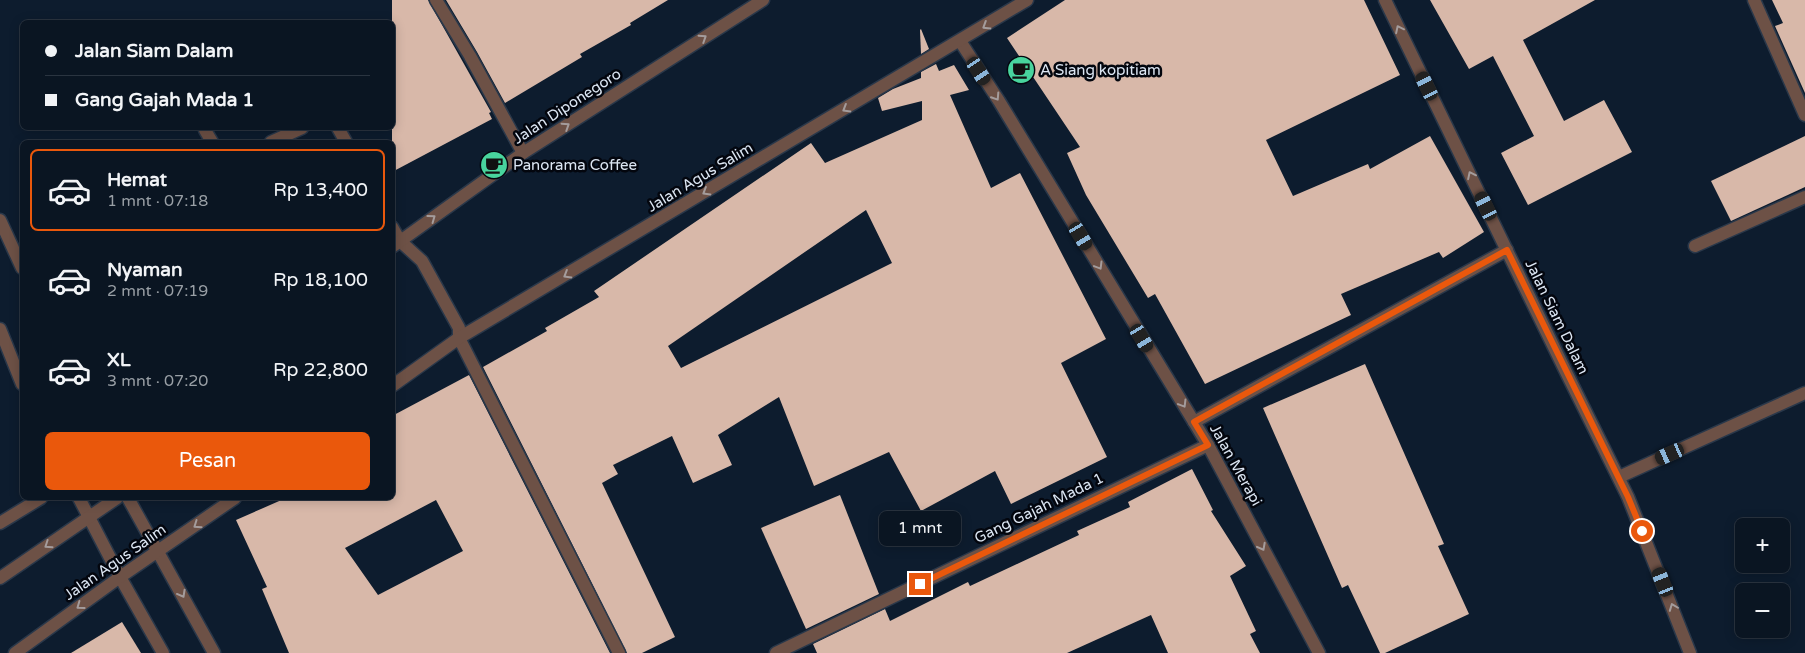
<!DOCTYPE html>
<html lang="id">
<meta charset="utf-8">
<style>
:root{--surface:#0a1522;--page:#131e2a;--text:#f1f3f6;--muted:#999fa5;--line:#2a3440;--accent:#ea580c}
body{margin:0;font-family:"Varela Round",sans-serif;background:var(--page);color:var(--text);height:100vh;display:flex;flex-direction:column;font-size:19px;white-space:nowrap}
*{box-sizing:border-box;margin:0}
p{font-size:16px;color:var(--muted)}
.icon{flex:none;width:28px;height:28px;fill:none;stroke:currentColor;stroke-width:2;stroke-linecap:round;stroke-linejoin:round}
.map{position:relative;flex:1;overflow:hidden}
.sheet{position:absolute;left:20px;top:140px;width:375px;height:360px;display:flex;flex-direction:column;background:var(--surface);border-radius:8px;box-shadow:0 2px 12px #0003,0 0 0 1px var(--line)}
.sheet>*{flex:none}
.banner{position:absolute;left:20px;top:20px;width:375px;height:110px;border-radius:8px;box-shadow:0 2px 12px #0003,0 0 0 1px var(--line);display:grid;align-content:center;height:110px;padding:0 25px;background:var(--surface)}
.buttons{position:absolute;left:1735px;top:518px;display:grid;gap:10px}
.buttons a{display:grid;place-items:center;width:55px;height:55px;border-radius:8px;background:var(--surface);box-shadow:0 2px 12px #0003,0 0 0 1px var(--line);font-size:25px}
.end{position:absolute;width:22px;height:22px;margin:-11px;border:6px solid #ea580c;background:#fff;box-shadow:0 0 0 2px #fff}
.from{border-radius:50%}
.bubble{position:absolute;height:35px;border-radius:8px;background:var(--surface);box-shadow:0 2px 12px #0003,0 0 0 1px var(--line);font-size:16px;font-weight:600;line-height:35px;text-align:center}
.car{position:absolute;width:15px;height:30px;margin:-15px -8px;border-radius:6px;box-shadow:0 0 4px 1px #0007;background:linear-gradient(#222 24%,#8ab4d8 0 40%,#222 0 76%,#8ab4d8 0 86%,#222 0)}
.banner b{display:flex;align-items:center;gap:18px;height:48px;font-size:19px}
.banner b+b{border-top:1px solid var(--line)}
.banner i{width:12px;height:12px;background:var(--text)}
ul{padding:9px 0 0;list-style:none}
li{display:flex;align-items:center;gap:15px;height:82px;margin:0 10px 8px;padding:0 15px;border:2px solid transparent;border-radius:8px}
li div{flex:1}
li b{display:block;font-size:19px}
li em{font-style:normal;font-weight:600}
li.on{border-color:var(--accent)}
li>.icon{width:45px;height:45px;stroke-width:1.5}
.button{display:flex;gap:10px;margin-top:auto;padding:10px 25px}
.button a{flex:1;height:58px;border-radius:8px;background:var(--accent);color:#fff;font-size:20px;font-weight:600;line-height:58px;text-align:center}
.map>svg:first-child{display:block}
.building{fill:#d8b8a9;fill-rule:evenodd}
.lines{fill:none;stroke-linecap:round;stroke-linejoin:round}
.service-casing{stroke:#2a384a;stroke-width:15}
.minor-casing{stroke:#2a384a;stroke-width:15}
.tertiary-casing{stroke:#2a384a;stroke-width:15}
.service{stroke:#6d5146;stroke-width:12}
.minor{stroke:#6d5146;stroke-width:12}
.tertiary{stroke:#6d5146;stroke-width:12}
.oneway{stroke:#a49c9c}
.route{stroke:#ea580c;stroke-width:6}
.labels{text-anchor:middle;stroke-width:5;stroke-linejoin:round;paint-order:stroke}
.poi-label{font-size:15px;fill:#dce6f3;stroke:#03060e;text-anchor:start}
.street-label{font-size:15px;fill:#dce6f3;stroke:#03060e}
</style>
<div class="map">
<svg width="1805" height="653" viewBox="0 0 1805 653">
<rect width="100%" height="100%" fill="#0d1c2e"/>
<g class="building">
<polygon points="392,0 428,0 491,112 489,113 492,119 392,172"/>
<polygon points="446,0 668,0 630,23 631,25 580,54 582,57 505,103 477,52"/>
<polygon points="1065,0 1364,0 1400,75 1266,140 1293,196 1368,164 1370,169 1430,136 1484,232 1443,258 1439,252 1341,294 1351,315 1205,384 1155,294 1148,298 1086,195 1067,153 1080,147 1007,38"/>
<polygon points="1430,0 1595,0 1523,40 1564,121 1604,100 1632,152 1528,205 1501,153 1534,136 1493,56 1469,69"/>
<polygon points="1772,0 1805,0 1805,93 1775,26 1783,23"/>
<polygon points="921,29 929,49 921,54 920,30"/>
<path d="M936 64 939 71 954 65 969 90 950 95 991 188 1020 173 1106 339 1061 363 1107 457 1011 504 995 471 921 511 889 452 814 486 779 397 718 435 732 465 693 483 672 436 613 465 618 474 602 483 675 637 642 653H627L483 367 547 331 545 328 599 297 594 291 811 143 825 163 922 120V101L882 111 878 98 893 89 921 78V72ZM866 210 892 263 681 368 668 346Z"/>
<polygon points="1805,136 1805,187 1731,221 1711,181"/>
<polygon points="1365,364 1444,544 1438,546 1469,614 1385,653 1380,653 1348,585 1342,588 1263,408"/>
<path d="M469 375 610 653H289L262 589 267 587 236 520 286 498H392V416ZM436 500 463 551 378 595 345 548Z"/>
<polygon points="1192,469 1213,510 1211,511 1246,566 1230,576 1256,631 1250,634 1260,653 1168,653 1151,615 1067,653 817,653 813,644 885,609 890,621 968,582 970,586 1079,535 1077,531 1130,507 1128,502"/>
<polygon points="840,495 879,594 806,629 761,528"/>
<polygon points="122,622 141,653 71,653"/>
</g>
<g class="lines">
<g class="service-casing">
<polyline id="service" points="436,0 470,56 523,153"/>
</g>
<g class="minor-casing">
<g id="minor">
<polyline points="1385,0 1565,370 1628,497 1690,653"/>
<polyline points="1754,0 1805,115"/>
<polyline points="960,41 999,101 1208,445 1319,653"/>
<polyline points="338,128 346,142"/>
<polyline points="205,130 212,142"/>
<polyline points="271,142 302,128"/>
<polyline points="392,227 400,241"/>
<polyline points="1695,246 1805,197"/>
<polyline points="459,338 619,653"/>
<polyline points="1194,422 1507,250"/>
<polyline points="1619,477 1805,393"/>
<polyline points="776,653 1208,445"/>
</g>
</g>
<g class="tertiary-casing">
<g id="tertiary">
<polyline points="0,220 22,268"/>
<polyline points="400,241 422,261 459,328 459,338"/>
<polyline points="392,247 523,153 763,0"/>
<polyline points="0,329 22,384"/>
<polyline points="392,386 459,338 1027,0"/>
<polyline points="79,498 120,577 163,653"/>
<polyline points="128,498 214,653"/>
<polyline points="0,523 41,498"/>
<polyline points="0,578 117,498"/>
<polyline points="15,653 120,577 235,498"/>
</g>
</g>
<use href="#service" class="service"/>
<use href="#minor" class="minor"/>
<use href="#tertiary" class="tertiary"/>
</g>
<defs><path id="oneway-chevron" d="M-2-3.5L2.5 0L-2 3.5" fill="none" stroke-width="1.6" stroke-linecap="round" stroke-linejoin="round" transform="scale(1.25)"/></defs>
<g class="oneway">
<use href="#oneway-chevron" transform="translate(986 26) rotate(148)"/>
<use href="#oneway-chevron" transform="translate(1399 29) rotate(-116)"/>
<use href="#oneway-chevron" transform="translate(703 38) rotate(-33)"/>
<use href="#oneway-chevron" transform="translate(996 97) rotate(57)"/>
<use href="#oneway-chevron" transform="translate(846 109) rotate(149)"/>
<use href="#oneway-chevron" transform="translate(566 126) rotate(-33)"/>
<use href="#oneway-chevron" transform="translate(1471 175) rotate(-116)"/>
<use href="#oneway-chevron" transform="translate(706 192) rotate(149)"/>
<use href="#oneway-chevron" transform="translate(432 218) rotate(-36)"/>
<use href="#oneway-chevron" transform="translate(1099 266) rotate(59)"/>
<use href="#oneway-chevron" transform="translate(567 275) rotate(149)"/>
<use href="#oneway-chevron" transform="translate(1183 404) rotate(59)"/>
<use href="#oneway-chevron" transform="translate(197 525) rotate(145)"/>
<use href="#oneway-chevron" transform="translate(48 545) rotate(146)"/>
<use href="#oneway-chevron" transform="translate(1262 547) rotate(62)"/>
<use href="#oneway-chevron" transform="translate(182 594) rotate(61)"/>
<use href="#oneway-chevron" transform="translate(80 606) rotate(144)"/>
<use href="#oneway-chevron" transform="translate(1673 607) rotate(-111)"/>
</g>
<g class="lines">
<polyline class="route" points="920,584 1208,445 1194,422 1507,250 1628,497 1642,531"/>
</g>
<defs>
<g id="cafe-disc" transform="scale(1.4375)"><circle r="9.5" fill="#48d49d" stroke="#03060e"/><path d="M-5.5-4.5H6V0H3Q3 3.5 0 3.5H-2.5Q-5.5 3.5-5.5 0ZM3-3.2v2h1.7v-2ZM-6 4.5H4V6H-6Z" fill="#111"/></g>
</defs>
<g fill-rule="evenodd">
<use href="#cafe-disc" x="1021" y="70"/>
<use href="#cafe-disc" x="494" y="165"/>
</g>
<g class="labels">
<g class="poi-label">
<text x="1040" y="75">A Siang kopitiam</text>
<text x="513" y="170">Panorama Coffee</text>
</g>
<g class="street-label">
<text transform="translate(567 106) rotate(-33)" y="5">Jalan Diponegoro</text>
<text transform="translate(700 177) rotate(-31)" y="5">Jalan Agus Salim</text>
<text transform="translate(1557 317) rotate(64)" y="5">Jalan Siam Dalam</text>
<text transform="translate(1236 465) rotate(61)" y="5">Jalan Merapi</text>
<text transform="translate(1039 508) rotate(-26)" y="5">Gang Gajah Mada 1</text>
<text transform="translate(115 562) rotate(-35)" y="5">Jalan Agus Salim</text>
</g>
</g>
</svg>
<div class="buttons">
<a>+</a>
<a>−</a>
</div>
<i class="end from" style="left:1642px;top:531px"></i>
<i class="end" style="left:920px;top:584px"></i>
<div class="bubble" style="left:879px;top:511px;width:82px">1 mnt</div>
<i class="car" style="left:979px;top:71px;rotate:147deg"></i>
<i class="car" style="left:1427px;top:86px;rotate:334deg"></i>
<i class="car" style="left:1486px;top:206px;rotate:334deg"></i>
<i class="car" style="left:1081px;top:236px;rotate:149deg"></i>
<i class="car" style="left:1142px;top:338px;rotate:149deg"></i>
<i class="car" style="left:1670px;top:454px;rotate:246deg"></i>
<i class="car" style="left:1663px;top:582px;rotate:338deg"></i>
<div class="banner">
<b><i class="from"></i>Jalan Siam Dalam</b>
<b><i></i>Gang Gajah Mada 1</b>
</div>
<section class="sheet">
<ul>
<li class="on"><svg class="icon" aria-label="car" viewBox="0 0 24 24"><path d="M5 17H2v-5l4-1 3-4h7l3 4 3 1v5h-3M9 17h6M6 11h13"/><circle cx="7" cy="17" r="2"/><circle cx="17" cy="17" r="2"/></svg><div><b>Hemat</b><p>1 mnt · 07:18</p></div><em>Rp 13,400</em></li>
<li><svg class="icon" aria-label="car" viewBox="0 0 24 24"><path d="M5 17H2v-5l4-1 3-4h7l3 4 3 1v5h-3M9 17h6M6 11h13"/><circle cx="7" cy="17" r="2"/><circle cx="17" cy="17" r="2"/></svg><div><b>Nyaman</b><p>2 mnt · 07:19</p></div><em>Rp 18,100</em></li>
<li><svg class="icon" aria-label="car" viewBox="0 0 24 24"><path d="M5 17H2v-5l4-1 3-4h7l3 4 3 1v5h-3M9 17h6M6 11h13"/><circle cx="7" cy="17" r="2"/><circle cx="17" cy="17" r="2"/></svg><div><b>XL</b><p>3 mnt · 07:20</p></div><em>Rp 22,800</em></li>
</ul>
<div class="button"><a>Pesan</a></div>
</section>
</div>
